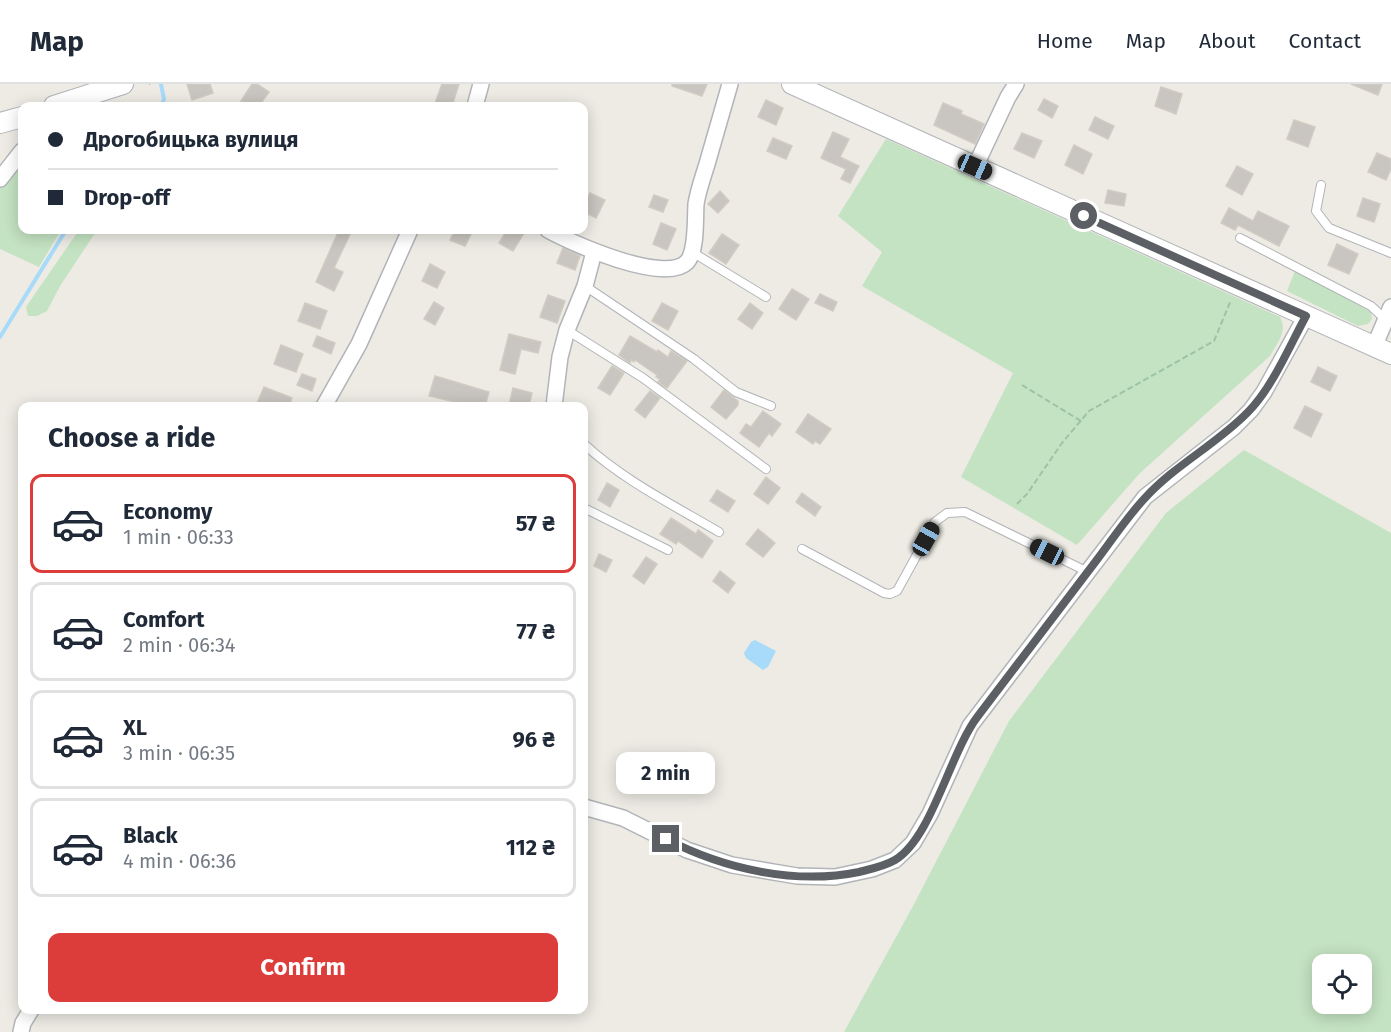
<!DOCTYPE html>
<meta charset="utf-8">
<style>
:root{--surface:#fff;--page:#f6f6f7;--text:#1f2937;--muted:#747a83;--line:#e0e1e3;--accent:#dd3d3a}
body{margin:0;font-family:"Fira Sans",sans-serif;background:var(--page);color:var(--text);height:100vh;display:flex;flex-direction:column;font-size:22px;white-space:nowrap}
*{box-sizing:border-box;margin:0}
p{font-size:20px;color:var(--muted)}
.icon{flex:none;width:33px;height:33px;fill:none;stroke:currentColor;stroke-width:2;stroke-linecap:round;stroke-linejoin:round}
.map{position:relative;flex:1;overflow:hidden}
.side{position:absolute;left:18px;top:318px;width:570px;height:612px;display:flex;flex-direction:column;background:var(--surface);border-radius:12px;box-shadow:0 3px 15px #0003}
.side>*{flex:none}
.guide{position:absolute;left:18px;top:18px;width:570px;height:132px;border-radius:12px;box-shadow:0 3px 15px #0003;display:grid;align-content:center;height:132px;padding:0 30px;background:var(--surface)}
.fabs{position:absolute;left:1312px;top:870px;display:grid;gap:12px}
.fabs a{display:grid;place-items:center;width:60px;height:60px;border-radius:12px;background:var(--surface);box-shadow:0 3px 15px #0003;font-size:30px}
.end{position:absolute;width:27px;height:27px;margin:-14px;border:8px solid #5c5f63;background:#fff;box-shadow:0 0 0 3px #fff}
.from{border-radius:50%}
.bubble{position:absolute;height:42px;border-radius:12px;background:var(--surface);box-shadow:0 3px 15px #0003;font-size:20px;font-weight:700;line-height:42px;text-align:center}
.car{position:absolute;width:18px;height:36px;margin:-18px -9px;border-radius:8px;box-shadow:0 0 4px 2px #0007;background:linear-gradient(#222 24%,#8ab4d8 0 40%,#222 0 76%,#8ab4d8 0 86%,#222 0)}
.guide b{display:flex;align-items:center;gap:21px;height:57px;font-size:22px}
.guide b+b{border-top:2px solid var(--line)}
.guide i{width:15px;height:15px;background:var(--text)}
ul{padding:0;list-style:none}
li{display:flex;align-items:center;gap:18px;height:99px;margin:0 12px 9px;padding:0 18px;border:3px solid var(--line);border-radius:12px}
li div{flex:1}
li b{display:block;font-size:22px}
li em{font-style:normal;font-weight:700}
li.active{border-color:var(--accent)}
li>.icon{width:54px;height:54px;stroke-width:1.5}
h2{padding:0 30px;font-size:27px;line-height:72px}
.action{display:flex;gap:12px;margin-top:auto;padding:12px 30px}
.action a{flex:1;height:69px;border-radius:12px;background:var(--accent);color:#fff;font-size:24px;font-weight:700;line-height:69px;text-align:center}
header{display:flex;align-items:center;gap:36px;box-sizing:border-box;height:84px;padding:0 30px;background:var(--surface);border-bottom:2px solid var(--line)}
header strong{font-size:28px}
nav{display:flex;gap:33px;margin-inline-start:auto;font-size:21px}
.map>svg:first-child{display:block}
.green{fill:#c4e3c2;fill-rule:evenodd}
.water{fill:#a8daf9}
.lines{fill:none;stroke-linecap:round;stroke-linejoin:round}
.stream{stroke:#a8daf9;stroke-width:4}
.building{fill:#c9c5c0;stroke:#d1ccc2;stroke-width:1.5}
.service-casing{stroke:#b1b4b8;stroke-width:10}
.minor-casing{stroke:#b1b4b8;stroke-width:18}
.tertiary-casing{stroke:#b1b4b8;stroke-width:22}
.path{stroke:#9cc4a4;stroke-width:2;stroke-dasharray:6 3;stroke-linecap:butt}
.service{stroke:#fff;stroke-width:8}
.minor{stroke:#fff;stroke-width:15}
.tertiary{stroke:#fff;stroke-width:20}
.route{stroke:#5c5f63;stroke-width:8}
</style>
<header>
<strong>Map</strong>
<nav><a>Home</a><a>Map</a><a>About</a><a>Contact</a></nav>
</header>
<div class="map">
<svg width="1391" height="948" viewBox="0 0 1391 948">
<rect width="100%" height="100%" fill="#edebe4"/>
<g class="green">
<path d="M886 55 1280 233C1288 248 1277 259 1270 272L1139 390 1077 461 961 393 1013 289 862 202 882 168 838 132Z"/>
<polygon points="22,77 22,146 61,146 39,183 0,165 0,104"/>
<polygon points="79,146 97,146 60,202 47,227 37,232 28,232 26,223"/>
<polygon points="1295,187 1371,228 1372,235 1368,240 1358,242 1287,207"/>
<path d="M1244 366 1391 449V948H844L913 822 1009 637 1166 429ZM1323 880H1362V920H1323Z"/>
</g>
<polygon class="water" points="755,556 776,567 768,583 763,586 746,574 744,569 751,558"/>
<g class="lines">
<g class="stream">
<polyline points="161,0 164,15 161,22"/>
<polyline points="0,253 66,146"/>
</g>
</g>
<g class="building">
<polygon points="187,0 210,0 213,9 192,16"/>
<polygon points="252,0 257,0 269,8 259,22 249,22 241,17"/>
<polygon points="442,0 459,0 452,22 434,22"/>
<polygon points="672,0 707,0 702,12 672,2"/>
<polygon points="1351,0 1382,0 1378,11"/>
<polygon points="1161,3 1182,10 1176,30 1155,22"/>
<polygon points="1044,15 1058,22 1052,34 1038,26"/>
<polygon points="766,16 783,24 776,41 758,33"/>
<polygon points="943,19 962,27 961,30 984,40 975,60 934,41"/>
<polygon points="1095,33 1114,42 1108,55 1089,46"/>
<polygon points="1294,36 1315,43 1308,63 1287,55"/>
<polygon points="833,48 849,55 840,73 859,82 850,99 841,95 846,85 821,74"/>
<polygon points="1022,49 1042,57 1034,74 1014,65"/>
<polygon points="773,54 792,62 786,75 767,67"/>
<polygon points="1074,61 1092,70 1083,90 1065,81"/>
<polygon points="1377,69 1391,75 1391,85 1386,96 1368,88"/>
<polygon points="1237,82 1253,90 1242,111 1226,102"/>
<polygon points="1108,106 1126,110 1124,122 1105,119"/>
<polygon points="720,107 729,117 718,129 708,120"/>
<polygon points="590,109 605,116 596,134 584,128 584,122"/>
<polygon points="654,111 668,116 663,128 649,123"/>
<polygon points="1363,114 1380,120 1374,138 1357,132"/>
<polygon points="1229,124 1253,137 1258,127 1289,142 1279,162 1238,141 1235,146 1221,139"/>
<polygon points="661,139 676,145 667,166 653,160"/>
<polygon points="339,146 352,146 334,184 343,188 334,207 316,198"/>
<polygon points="455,146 473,146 465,162 450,156"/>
<polygon points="507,146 517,146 524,149 513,167 499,159"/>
<polygon points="722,150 739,161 726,180 709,169"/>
<polygon points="1337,160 1358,170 1349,190 1328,181"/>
<polygon points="563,164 580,172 575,186 557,179"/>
<polygon points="430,180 445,188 437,204 422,197"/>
<polygon points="792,205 809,215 796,236 779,225"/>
<polygon points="820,210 837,218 833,227 815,219"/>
<polygon points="548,211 565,217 557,239 540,233"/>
<polygon points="434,218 444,224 435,241 424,235"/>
<polygon points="305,219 327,227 320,245 298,237"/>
<polygon points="662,219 678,227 668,246 652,237"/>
<polygon points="750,219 763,229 752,245 738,235"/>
<polygon points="509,250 541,258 538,269 521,265 515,290 500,286"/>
<polygon points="317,252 335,259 331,270 313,262"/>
<polygon points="630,252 657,268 658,266 668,273 671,267 687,277 667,304 658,298 660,295 656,293 657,291 635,276 634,278 631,276 630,279 619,271"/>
<polygon points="281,261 303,270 296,288 274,280"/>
<polygon points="612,282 624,289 610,311 598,304"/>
<polygon points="1318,283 1337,292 1330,307 1311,298"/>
<polygon points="302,290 316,295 312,307 297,301"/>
<polygon points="435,292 489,308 485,322 473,322 429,312"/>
<polygon points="264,303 292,314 289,322 256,322"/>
<polygon points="513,304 532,309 529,322 509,322"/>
<polygon points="724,306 738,317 738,321 726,335 711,323"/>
<polygon points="650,307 660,314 645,334 635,326"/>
<polygon points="1305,322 1322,330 1311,353 1294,344"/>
<polygon points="763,327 781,340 772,352 769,349 759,363 740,349 746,340 751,343"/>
<polygon points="808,330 831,345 820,360 815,357 813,360 796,348"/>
<polygon points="766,393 780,404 768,420 754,410"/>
<polygon points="607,399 619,406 610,423 598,416"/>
<polygon points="717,406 735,417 728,428 710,417"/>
<polygon points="802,409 821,423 815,432 796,418"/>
<polygon points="671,434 696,450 698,446 713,457 702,474 678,457 676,460 660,450"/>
<polygon points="758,445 775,459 763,473 746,460"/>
<polygon points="599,470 612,476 606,488 594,482"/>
<polygon points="646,473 657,480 644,500 633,492"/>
<polygon points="720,487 735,499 728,509 713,497"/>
</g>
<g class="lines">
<g class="service-casing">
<g id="service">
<polyline points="1321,101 1316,127 1329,144 1391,169"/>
<polyline points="1240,154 1371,222 1386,236"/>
<polyline points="692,168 766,213"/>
<polyline points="585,202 694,275 736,308 771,322"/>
<polyline points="567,246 643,294 766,385"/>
<path d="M584 360C623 396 673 421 719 448"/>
<polyline points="584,424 668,466"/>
<polyline points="802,465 884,509 890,510 897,507 935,438 947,429 965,428 1088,488"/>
</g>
</g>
<g class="minor-casing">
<g id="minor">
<polyline points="475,22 481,0"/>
<polyline points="975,83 1008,13 1016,0"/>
<polyline points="0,95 22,67"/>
<path d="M548 146C571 159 665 201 687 178 697 167 695 135 696 120 698 107 703 93 707 80 715 53 722 27 730 0"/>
<polyline points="1374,263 1391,223"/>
<polyline points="324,322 359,260 410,146"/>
<polyline points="554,322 560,273 567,246 585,202 594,168"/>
<polyline points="584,723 623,734 687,766 732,781 797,792 835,793 872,785 895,776 913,759 930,730 970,642 1145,413 1234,343 1251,326 1264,308 1306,232"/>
<polyline points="21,948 23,939 31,926"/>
</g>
</g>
<g class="tertiary-casing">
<g id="tertiary">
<polyline points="792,0 1391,270"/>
<polyline points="54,22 123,0"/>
<polyline points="0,39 22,33"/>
</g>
</g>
<g class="path">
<polyline points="149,0 150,0"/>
<polyline points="1022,301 1081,337"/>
<polyline points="1017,420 1027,410 1062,359 1089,327 1214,257 1231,216"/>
</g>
<use href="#service" class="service"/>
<use href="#minor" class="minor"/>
<use href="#tertiary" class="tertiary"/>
</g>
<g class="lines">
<path class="route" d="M666 755C724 785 795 801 859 788 871 785 885 782 895 776 932 754 950 668 978 632 1017 581 1056 529 1096 477 1112 456 1127 433 1145 414 1175 381 1217 360 1248 328 1272 304 1289 263 1306 232L1084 132"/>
</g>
</svg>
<div class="fabs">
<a><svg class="icon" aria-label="locate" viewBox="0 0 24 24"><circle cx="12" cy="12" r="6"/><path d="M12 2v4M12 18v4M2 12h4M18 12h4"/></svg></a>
</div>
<i class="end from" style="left:1084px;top:132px"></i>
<i class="end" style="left:666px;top:755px"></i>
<div class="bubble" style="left:616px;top:668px;width:99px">2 min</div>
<i class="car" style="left:975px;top:83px;rotate:114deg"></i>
<i class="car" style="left:926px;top:455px;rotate:29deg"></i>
<i class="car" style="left:1047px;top:468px;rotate:296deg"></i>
<div class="guide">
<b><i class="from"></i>Дрогобицька вулиця</b>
<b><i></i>Drop-off</b>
</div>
<section class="side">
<h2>Choose a ride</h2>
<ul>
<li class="active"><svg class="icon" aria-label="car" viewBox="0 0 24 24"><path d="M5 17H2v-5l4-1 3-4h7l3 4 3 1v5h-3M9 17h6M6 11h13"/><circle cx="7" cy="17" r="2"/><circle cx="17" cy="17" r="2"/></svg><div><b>Economy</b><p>1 min · 06:33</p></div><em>57 ₴</em></li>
<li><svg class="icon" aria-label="car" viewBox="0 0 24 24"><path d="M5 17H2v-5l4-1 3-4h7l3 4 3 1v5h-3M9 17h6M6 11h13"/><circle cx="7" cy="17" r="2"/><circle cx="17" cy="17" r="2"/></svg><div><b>Comfort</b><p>2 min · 06:34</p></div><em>77 ₴</em></li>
<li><svg class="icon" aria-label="car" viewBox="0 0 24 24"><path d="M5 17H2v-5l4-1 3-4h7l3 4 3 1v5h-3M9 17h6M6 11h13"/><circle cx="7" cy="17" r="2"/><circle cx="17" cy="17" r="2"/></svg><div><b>XL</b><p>3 min · 06:35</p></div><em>96 ₴</em></li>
<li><svg class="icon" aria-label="car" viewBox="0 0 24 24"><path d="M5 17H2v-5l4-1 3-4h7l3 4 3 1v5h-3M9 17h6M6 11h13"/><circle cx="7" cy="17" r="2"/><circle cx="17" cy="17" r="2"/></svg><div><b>Black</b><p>4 min · 06:36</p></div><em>112 ₴</em></li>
</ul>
<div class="action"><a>Confirm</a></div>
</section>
</div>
